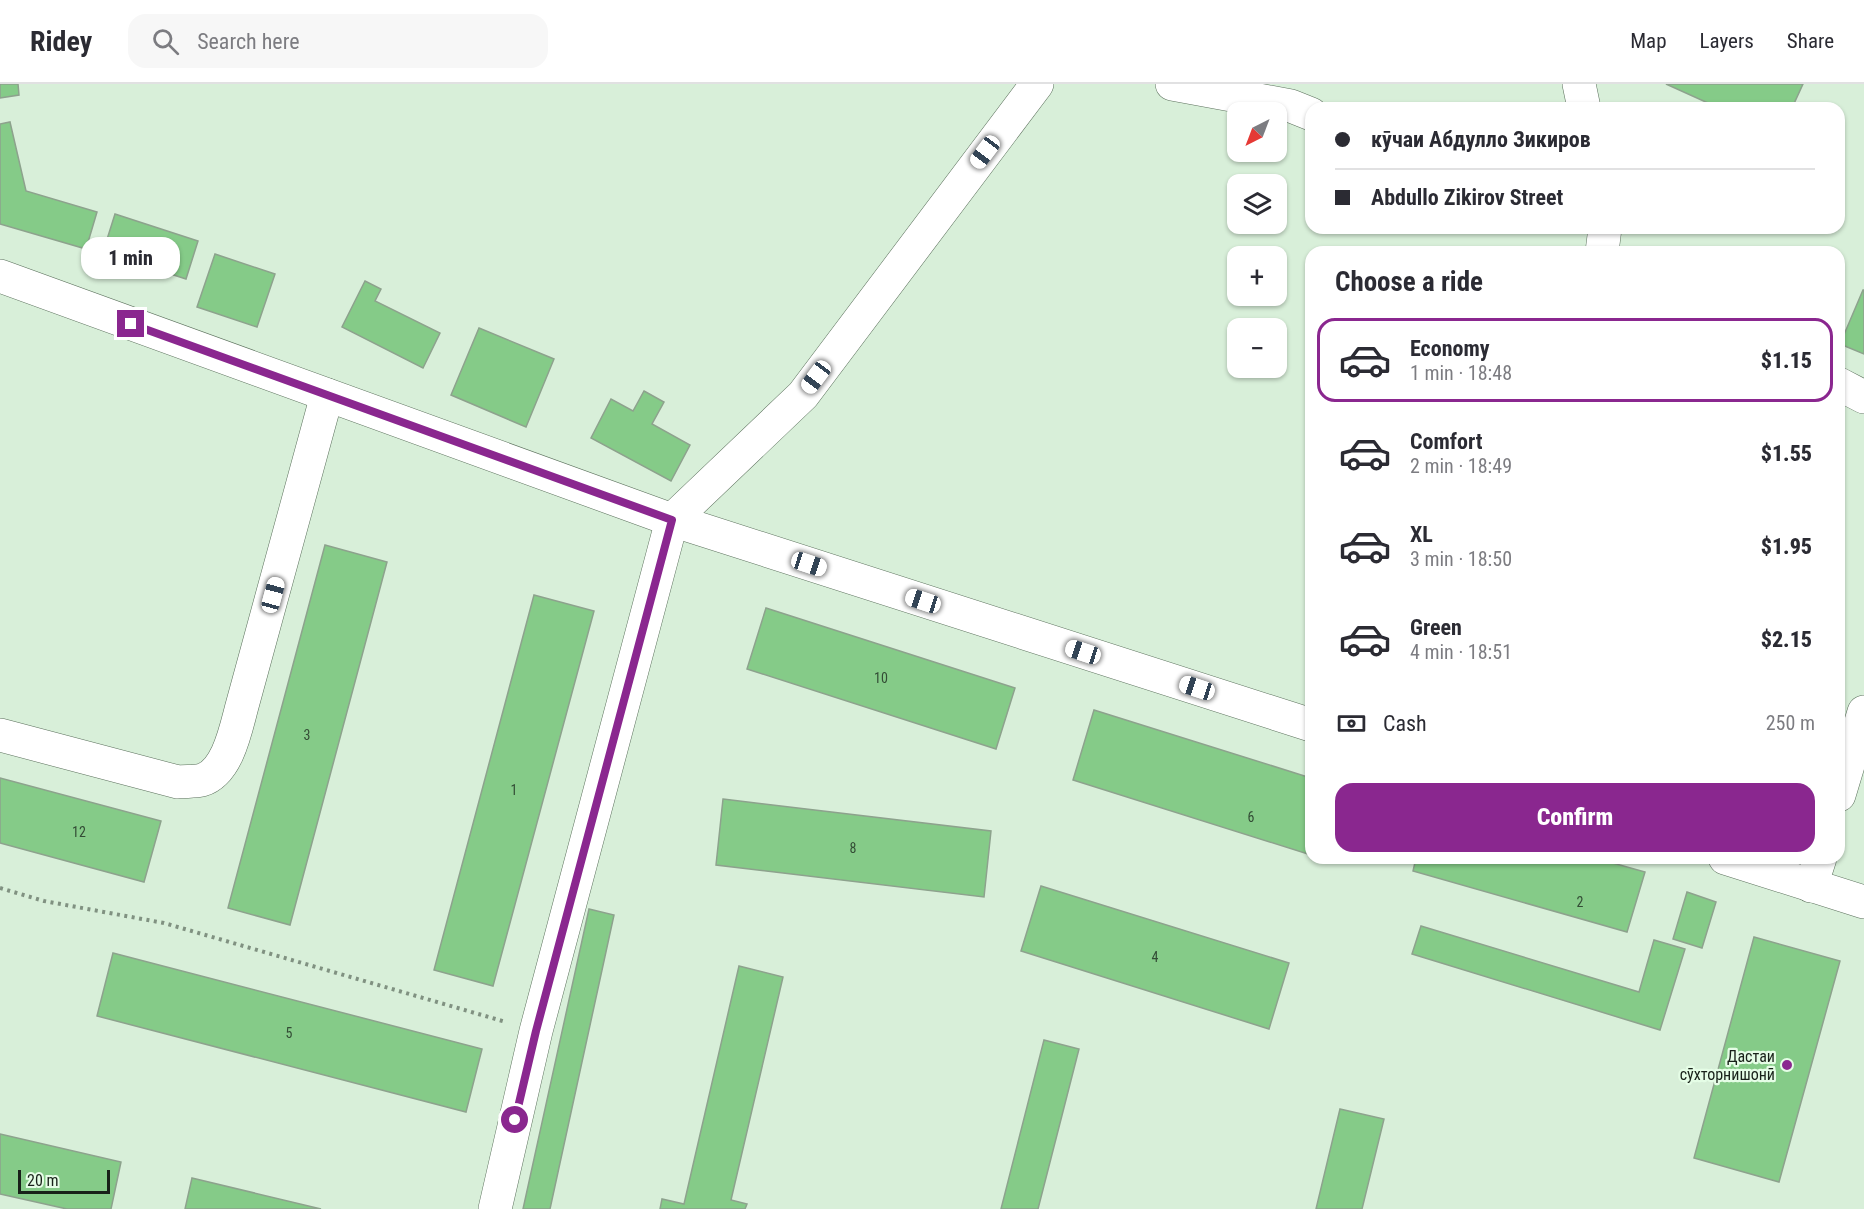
<!DOCTYPE html>
<meta charset="utf-8">
<style>
:root{--surface:#fff;--page:#f7f7f7;--text:#2b2b33;--muted:#7c7c81;--line:#e1e1e2;--accent:#8a278f}
body{margin:0;font-family:"Roboto Condensed",sans-serif;background:var(--page);color:var(--text);height:100vh;display:flex;flex-direction:column;font-size:22px;white-space:nowrap}
*{box-sizing:border-box;margin:0}
p{font-size:20px;color:var(--muted)}
.icon{flex:none;width:33px;height:33px;fill:none;stroke:currentColor;stroke-width:2;stroke-linecap:round;stroke-linejoin:round}
.map{position:relative;flex:1;overflow:hidden}
.panel{position:absolute;left:1305px;top:162px;width:540px;height:618px;display:flex;flex-direction:column;background:var(--surface);border-radius:18px;box-shadow:0 2px 4px #0004}
.panel>*{flex:none}
.hud{position:absolute;left:1305px;top:18px;width:540px;height:132px;border-radius:18px;box-shadow:0 2px 4px #0004;display:grid;align-content:center;height:132px;padding:0 30px;background:var(--surface)}
.needle{width:39px;rotate:222deg}
.fabs{position:absolute;left:1227px;top:18px;display:grid;gap:12px}
.fabs a{display:grid;place-items:center;width:60px;height:60px;border-radius:12px;background:var(--surface);box-shadow:0 2px 4px #0004;font-size:30px}
.scale{position:absolute;left:18px;bottom:15px;width:92px;box-sizing:border-box;padding-left:6px;border:3px solid #182119;border-top:0;font-size:16px;line-height:21px;white-space:nowrap;color:#182119;-webkit-text-stroke:4px #e5fde6;paint-order:stroke}
.end{position:absolute;width:27px;height:27px;margin:-14px;border:8px solid #8a278f;background:#fff;box-shadow:0 0 0 3px #fff}
.from{border-radius:50%}
.bubble{position:absolute;height:42px;border-radius:18px;background:var(--surface);box-shadow:0 2px 4px #0004;font-size:20px;font-weight:800;line-height:42px;text-align:center}
.car{position:absolute;width:18px;height:36px;margin:-18px -9px;border-radius:8px;box-shadow:0 0 4px 2px #0007;background:linear-gradient(#fff 24%,#345 0 40%,#fff 0 76%,#345 0 86%,#fff 0)}
.hud b{display:flex;align-items:center;gap:21px;height:57px;font-size:22px}
.hud b+b{border-top:2px solid var(--line)}
.hud i{width:15px;height:15px;background:var(--text)}
ul{padding:0;list-style:none}
li{display:flex;align-items:center;gap:18px;height:84px;margin:0 12px 9px;padding:0 18px;border:3px solid transparent;border-radius:18px}
li div{flex:1}
li b{display:block;font-size:22px}
li em{font-style:normal;font-weight:800}
li.on{border-color:var(--accent)}
li>.icon{width:54px;height:54px;stroke-width:1.5}
h2{padding:0 30px;font-size:27px;line-height:72px}
.pay{display:flex;align-items:center;gap:15px;height:66px;padding:0 30px;font-size:22px}
.pay p{margin-inline-start:auto}
.cta{display:flex;gap:12px;margin-top:auto;padding:12px 30px}
.cta a{flex:1;height:69px;border-radius:18px;background:var(--accent);color:#fff;font-size:24px;font-weight:800;line-height:69px;text-align:center}
header{display:flex;align-items:center;gap:36px;box-sizing:border-box;height:84px;padding:0 30px;background:var(--surface);border-bottom:2px solid var(--line)}
header strong{font-size:28px}
nav{display:flex;gap:33px;margin-inline-start:auto;font-size:21px}
.search{width:420px;height:54px;background:var(--page);display:flex;align-items:center;gap:15px;box-sizing:border-box;padding:0 21px;border-radius:18px;color:var(--muted);font-size:22px}
.map>svg:first-child{display:block}
.building{fill:#85cb88;stroke:#8da28d;stroke-width:1.5}
.lines{fill:none;stroke-linecap:round;stroke-linejoin:round}
.minor-casing{stroke:#5c715d;stroke-width:34}
.path{stroke:#809181;stroke-width:4;stroke-dasharray:3 4.5;stroke-linecap:butt}
.minor{stroke:#fff;stroke-width:33}
.route{stroke:#8a278f;stroke-width:8}
.poi-dot{fill:#8a278f;stroke:#e5fde6;stroke-width:2}
.labels{text-anchor:middle;stroke-width:4.5;stroke-linejoin:round;paint-order:stroke}
.number-label{font-size:14px;fill:#334c35}
.poi-label{font-size:16px;fill:#182119;stroke:#e5fde6;text-anchor:end}
</style>
<header>
<strong>Ridey</strong>
<div class="search"><svg class="icon" aria-label="search" viewBox="0 0 24 24"><circle cx="10" cy="10" r="6"/><path d="M15 15l6 6"/></svg>Search here</div>
<nav><a>Map</a><a>Layers</a><a>Share</a></nav>
</header>
<div class="map">
<svg width="1864" height="1125" viewBox="0 0 1864 1125">
<rect width="100%" height="100%" fill="#d8efd9"/>
<g class="building">
<polygon points="0,0 18,0 19,11 0,14"/>
<polygon points="1666,0 1803,0 1792,24 1719,24"/>
<polygon points="10,38 26,107 97,128 86,165 0,140 0,40"/>
<polygon points="115,130 198,157 186,195 103,168"/>
<polygon points="215,170 275,190 257,243 197,223"/>
<polygon points="365,197 381,205 375,217 440,249 423,284 342,243"/>
<polygon points="1863,206 1864,206 1864,270 1840,260"/>
<polygon points="479,244 554,275 526,343 451,311"/>
<polygon points="644,307 664,318 652,340 690,361 671,397 591,354 611,315 633,327"/>
<polygon points="325,461 387,478 290,841 228,824"/>
<polygon points="534,511 594,527 493,902 434,886"/>
<polygon points="766,524 1015,604 996,665 747,585"/>
<polygon points="1094,626 1311,694 1311,771 1073,696"/>
<polygon points="0,694 161,737 144,798 0,759"/>
<polygon points="723,715 991,747 984,813 716,781"/>
<polygon points="1321,774 1336,774 1335,779"/>
<polygon points="1416,774 1595,774 1645,788 1627,848 1413,787"/>
<polygon points="1041,802 1289,879 1269,945 1021,867"/>
<polygon points="1687,808 1716,818 1702,864 1673,855"/>
<polygon points="589,825 614,831 550,1125 523,1125"/>
<polygon points="1421,842 1639,908 1654,856 1685,865 1660,946 1412,870"/>
<polygon points="1754,853 1840,877 1779,1098 1694,1074"/>
<polygon points="113,869 482,965 466,1028 97,932"/>
<polygon points="739,882 783,893 731,1116 747,1120 745,1125 660,1125 662,1115 684,1120"/>
<polygon points="1044,956 1079,965 1038,1125 1001,1125"/>
<polygon points="1340,1025 1384,1035 1362,1125 1316,1125"/>
<polygon points="0,1050 121,1078 111,1125 67,1125 0,1110"/>
<polygon points="192,1094 321,1125 185,1125"/>
</g>
<g class="lines">
<g class="minor-casing">
<g id="minor">
<polyline points="1172,0 1291,22 1311,30"/>
<polyline points="1579,0 1584,24"/>
<polyline points="1602,168 1605,144"/>
<polyline points="0,192 672,436 1311,641"/>
<polyline points="1839,300 1864,313"/>
<path d="M0 651 178 698C186 697 195 698 202 696 228 688 236 644 242 622L327 311"/>
<polyline points="1839,711 1864,628"/>
<polyline points="1725,774 1864,818"/>
<polyline points="1811,802 1820,774"/>
<polyline points="495,1125 536,947 672,436 803,311 1037,0"/>
</g>
</g>
<polyline class="path" points="0,804 44,817 164,839 506,938"/>
<use href="#minor" class="minor"/>
</g>
<g class="lines">
<polyline class="route" points="131,240 672,436 536,947 515,1036"/>
</g>
<circle class="poi-dot" cx="1787" cy="981" r="6"/>
<g class="labels">
<g class="number-label">
<text x="881" y="599">10</text>
<text x="307" y="656">3</text>
<text x="514" y="711">1</text>
<text x="1251" y="738">6</text>
<text x="79" y="753">12</text>
<text x="853" y="769">8</text>
<text x="1580" y="823">2</text>
<text x="1155" y="878">4</text>
<text x="289" y="954">5</text>
</g>
<g class="poi-label">
<text x="1775" y="978">Дастаи<tspan x="1775" dy="18">сӯхторнишонӣ</tspan></text>
</g>
</g>
</svg>
<div class="fabs">
<a><svg class="needle" viewBox="-14 -14 28 28"><path d="M0-13l5 13h-10z" fill="#e53935"/><path d="M0 13l5-13h-10z" fill="#7c7c81"/></svg></a>
<a><svg class="icon" aria-label="layers" viewBox="0 0 24 24"><path d="M12 4l9 5-9 5-9-5zM3 14l9 5 9-5"/></svg></a>
<a>+</a>
<a>−</a>
</div>
<div class="scale">20 m</div>
<i class="end from" style="left:515px;top:1036px"></i>
<i class="end" style="left:131px;top:240px"></i>
<div class="bubble" style="left:81px;top:153px;width:99px">1 min</div>
<i class="car" style="left:985px;top:68px;rotate:217deg"></i>
<i class="car" style="left:816px;top:293px;rotate:217deg"></i>
<i class="car" style="left:809px;top:480px;rotate:108deg"></i>
<i class="car" style="left:273px;top:511px;rotate:15deg"></i>
<i class="car" style="left:923px;top:517px;rotate:288deg"></i>
<i class="car" style="left:1083px;top:568px;rotate:288deg"></i>
<i class="car" style="left:1197px;top:604px;rotate:288deg"></i>
<div class="hud">
<b><i class="from"></i>кӯчаи Абдулло Зикиров</b>
<b><i></i>Abdullo Zikirov Street</b>
</div>
<section class="panel">
<h2>Choose a ride</h2>
<ul>
<li class="on"><svg class="icon" aria-label="car" viewBox="0 0 24 24"><path d="M5 17H2v-5l4-1 3-4h7l3 4 3 1v5h-3M9 17h6M6 11h13"/><circle cx="7" cy="17" r="2"/><circle cx="17" cy="17" r="2"/></svg><div><b>Economy</b><p>1 min · 18:48</p></div><em>$1.15</em></li>
<li><svg class="icon" aria-label="car" viewBox="0 0 24 24"><path d="M5 17H2v-5l4-1 3-4h7l3 4 3 1v5h-3M9 17h6M6 11h13"/><circle cx="7" cy="17" r="2"/><circle cx="17" cy="17" r="2"/></svg><div><b>Comfort</b><p>2 min · 18:49</p></div><em>$1.55</em></li>
<li><svg class="icon" aria-label="car" viewBox="0 0 24 24"><path d="M5 17H2v-5l4-1 3-4h7l3 4 3 1v5h-3M9 17h6M6 11h13"/><circle cx="7" cy="17" r="2"/><circle cx="17" cy="17" r="2"/></svg><div><b>XL</b><p>3 min · 18:50</p></div><em>$1.95</em></li>
<li><svg class="icon" aria-label="car" viewBox="0 0 24 24"><path d="M5 17H2v-5l4-1 3-4h7l3 4 3 1v5h-3M9 17h6M6 11h13"/><circle cx="7" cy="17" r="2"/><circle cx="17" cy="17" r="2"/></svg><div><b>Green</b><p>4 min · 18:51</p></div><em>$2.15</em></li>
</ul>
<div class="pay"><svg class="icon" aria-label="cash" viewBox="0 0 24 24"><path d="M3 7h18v10H3z"/><circle cx="12" cy="12" r="2"/></svg>Cash<p>250 m</p></div>
<div class="cta"><a>Confirm</a></div>
</section>
</div>
